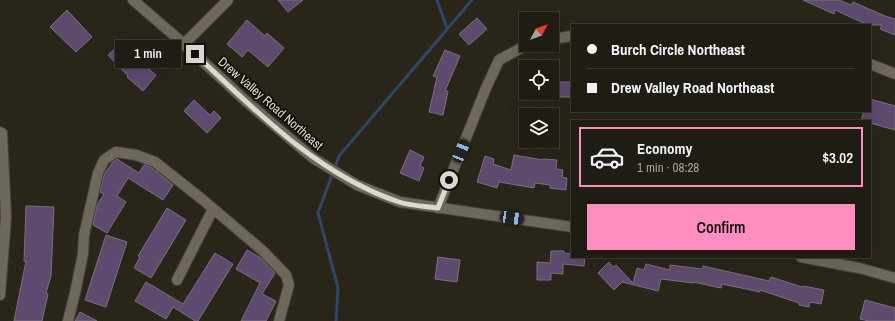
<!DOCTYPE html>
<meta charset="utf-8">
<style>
:root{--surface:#1f1c13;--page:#27251c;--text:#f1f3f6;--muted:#a1a1a0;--line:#3c3a33;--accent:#fe8ebd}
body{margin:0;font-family:"Archivo Narrow",sans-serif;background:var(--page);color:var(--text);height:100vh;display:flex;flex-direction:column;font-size:15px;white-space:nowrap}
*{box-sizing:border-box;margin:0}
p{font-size:13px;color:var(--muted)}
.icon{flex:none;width:22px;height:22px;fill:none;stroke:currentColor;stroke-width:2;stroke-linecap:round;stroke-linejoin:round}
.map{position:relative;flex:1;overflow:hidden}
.panel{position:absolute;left:571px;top:120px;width:300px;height:138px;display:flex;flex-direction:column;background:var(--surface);border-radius:0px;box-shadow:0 4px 16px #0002,0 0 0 1px var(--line)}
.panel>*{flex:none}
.guide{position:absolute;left:571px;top:24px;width:300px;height:88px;border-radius:0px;box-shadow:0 4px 16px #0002,0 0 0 1px var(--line);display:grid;align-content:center;height:88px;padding:0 16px;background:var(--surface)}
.needle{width:26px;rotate:49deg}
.buttons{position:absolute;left:519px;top:12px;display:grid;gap:8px}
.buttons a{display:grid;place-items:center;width:40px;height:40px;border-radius:0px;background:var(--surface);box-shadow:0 4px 16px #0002,0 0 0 1px var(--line);font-size:20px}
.end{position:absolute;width:18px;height:18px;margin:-9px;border:5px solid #dbd8d0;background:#111;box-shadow:0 0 0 2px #111}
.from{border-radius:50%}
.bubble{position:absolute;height:28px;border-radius:0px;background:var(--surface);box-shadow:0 4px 16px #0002,0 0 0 1px var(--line);font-size:13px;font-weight:600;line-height:28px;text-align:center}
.car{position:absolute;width:12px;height:24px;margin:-12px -6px;border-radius:5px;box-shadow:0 0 3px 1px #0007;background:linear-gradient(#222 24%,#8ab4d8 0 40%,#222 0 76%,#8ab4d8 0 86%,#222 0)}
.guide b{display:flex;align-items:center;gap:14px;height:38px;font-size:15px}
.guide b+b{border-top:1px solid var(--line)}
.guide i{width:10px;height:10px;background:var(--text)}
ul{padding:7px 0 0;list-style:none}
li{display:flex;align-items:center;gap:12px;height:60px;margin:0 8px 6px;padding:0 8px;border:2px solid transparent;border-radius:0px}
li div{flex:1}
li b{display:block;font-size:15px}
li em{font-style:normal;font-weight:600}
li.on{border-color:var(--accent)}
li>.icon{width:36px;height:36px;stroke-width:1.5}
.primary-button{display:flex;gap:8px;margin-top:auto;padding:8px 16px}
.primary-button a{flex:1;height:46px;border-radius:0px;background:var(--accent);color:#111;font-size:16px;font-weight:600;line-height:46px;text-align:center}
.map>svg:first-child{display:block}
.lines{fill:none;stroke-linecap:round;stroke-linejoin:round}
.stream{stroke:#2f4668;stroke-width:3}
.building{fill:#5e4a6f;stroke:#78717f}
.minor-casing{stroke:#464339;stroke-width:12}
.minor{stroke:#6d685a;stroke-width:10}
.route{stroke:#dbd8d0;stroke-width:5}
.labels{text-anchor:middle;stroke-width:3.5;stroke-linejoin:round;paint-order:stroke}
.street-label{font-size:13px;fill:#dbd8d0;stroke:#100e09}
</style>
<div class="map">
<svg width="895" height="321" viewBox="0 0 895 321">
<rect width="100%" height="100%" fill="#292519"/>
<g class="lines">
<g class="stream">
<polyline points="437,0 447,28"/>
<polyline points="336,321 338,288 318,213 339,156 472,0"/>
</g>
</g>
<g class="building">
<polygon points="278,0 303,0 288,12"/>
<polygon points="803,0 839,0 851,5 853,2 885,16 895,19 895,35 880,29 882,25 868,25 835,10 834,14"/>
<polygon points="67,10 92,37 76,52 50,27"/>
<polygon points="477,18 487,29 469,45 459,34"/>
<polygon points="247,20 265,36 267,33 284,48 268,67 248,50 242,57 227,44"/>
<polygon points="121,43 140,63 140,62 156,75 143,91 127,77 128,76 108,55"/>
<polygon points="445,50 460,56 445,91 448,91 443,115 429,112 437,77 433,76"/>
<rect x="554" y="82" width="18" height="15"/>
<polygon points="870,99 895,106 895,130 870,123 870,121 861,121 864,111 870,111"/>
<polygon points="194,100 210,115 214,111 221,118 207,133 184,111"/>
<polygon points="410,150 424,157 420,166 424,168 419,181 400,173"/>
<polygon points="514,155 543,160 543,159 557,160 556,169 563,170 562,177 567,178 566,190 550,188 550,185 535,183 534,188 499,182 497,188 477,182 485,156 494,159 493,164 511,170"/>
<polygon points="117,159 139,173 144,165 152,168 173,185 163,200 128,178 117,196 126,202 107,233 93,225 97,205 104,194 100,192 104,175 112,163"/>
<polygon points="26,206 54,207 51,276 46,293 48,294 42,321 14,321 26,261 24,261"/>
<polygon points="167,208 186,220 151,278 134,268 140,257 138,256"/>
<polygon points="106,235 127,242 106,307 85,300"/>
<polygon points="247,250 261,258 275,273 262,294 276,301 266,321 241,321 260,283 236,269"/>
<polygon points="551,251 564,251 564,253 572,254 572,257 585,257 584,266 563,264 563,274 551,273 551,280 537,280 537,262 550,263"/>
<polygon points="215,253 233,264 198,321 195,321 173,307 166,319 135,301 146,282 183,304"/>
<polygon points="438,257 460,260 457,282 435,279"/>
<polygon points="609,262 613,267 616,265 633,283 637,268 644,270 646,264 670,270 670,265 702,269 703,266 769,281 771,277 802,287 803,286 824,290 821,304 810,302 809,307 799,305 799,303 760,290 760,292 722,284 721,288 693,282 693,283 661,279 658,291 622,282 614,290 598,273"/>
<polygon points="865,300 895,308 895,321 869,321 860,319"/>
<polygon points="80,312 97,321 75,321"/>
</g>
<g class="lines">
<g class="minor-casing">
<g id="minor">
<polyline points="133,0 184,44 248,103 313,158 357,185 400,202 572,227"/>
<polyline points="552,39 572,36"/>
<polyline points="184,44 228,0"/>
<polyline points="870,64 895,74"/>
<polyline points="0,132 2,133 6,217 0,295"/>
<polyline points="438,208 486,88 499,60 521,48 529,45"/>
<polyline points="801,257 859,268 895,278"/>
<polyline points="177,280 213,209"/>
<polyline points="68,321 75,293 83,254 84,235 98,173 104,160 116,152 136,155 155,162 203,200 263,251 286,275 289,285 279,321"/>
</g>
</g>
<use href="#minor" class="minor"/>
</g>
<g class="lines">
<path class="route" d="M195 54C256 111 318 175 399 202 411 206 425 206 438 208L449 180"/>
</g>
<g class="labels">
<g class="street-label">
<text transform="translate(271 103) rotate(41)" y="5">Drew Valley Road Northeast</text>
</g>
</g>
</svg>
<div class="buttons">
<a><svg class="needle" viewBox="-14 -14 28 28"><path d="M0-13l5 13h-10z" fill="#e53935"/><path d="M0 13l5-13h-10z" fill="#a1a1a0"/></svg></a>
<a><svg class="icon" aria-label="locate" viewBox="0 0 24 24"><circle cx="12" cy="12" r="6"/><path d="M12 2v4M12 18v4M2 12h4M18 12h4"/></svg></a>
<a><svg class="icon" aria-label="layers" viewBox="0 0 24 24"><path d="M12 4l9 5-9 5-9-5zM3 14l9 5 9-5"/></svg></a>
</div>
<i class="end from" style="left:449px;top:180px"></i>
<i class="end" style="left:195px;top:54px"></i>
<div class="bubble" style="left:115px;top:40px;width:66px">1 min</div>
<i class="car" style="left:461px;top:151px;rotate:22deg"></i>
<i class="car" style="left:512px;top:218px;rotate:98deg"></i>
<div class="guide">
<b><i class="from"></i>Burch Circle Northeast</b>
<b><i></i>Drew Valley Road Northeast</b>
</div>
<section class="panel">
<ul>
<li class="on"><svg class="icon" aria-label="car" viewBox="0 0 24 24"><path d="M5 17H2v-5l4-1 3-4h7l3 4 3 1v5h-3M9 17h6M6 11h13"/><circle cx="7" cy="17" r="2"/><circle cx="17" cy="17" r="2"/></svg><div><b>Economy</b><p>1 min · 08:28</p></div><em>$3.02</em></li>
</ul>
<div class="primary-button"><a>Confirm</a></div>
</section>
</div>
